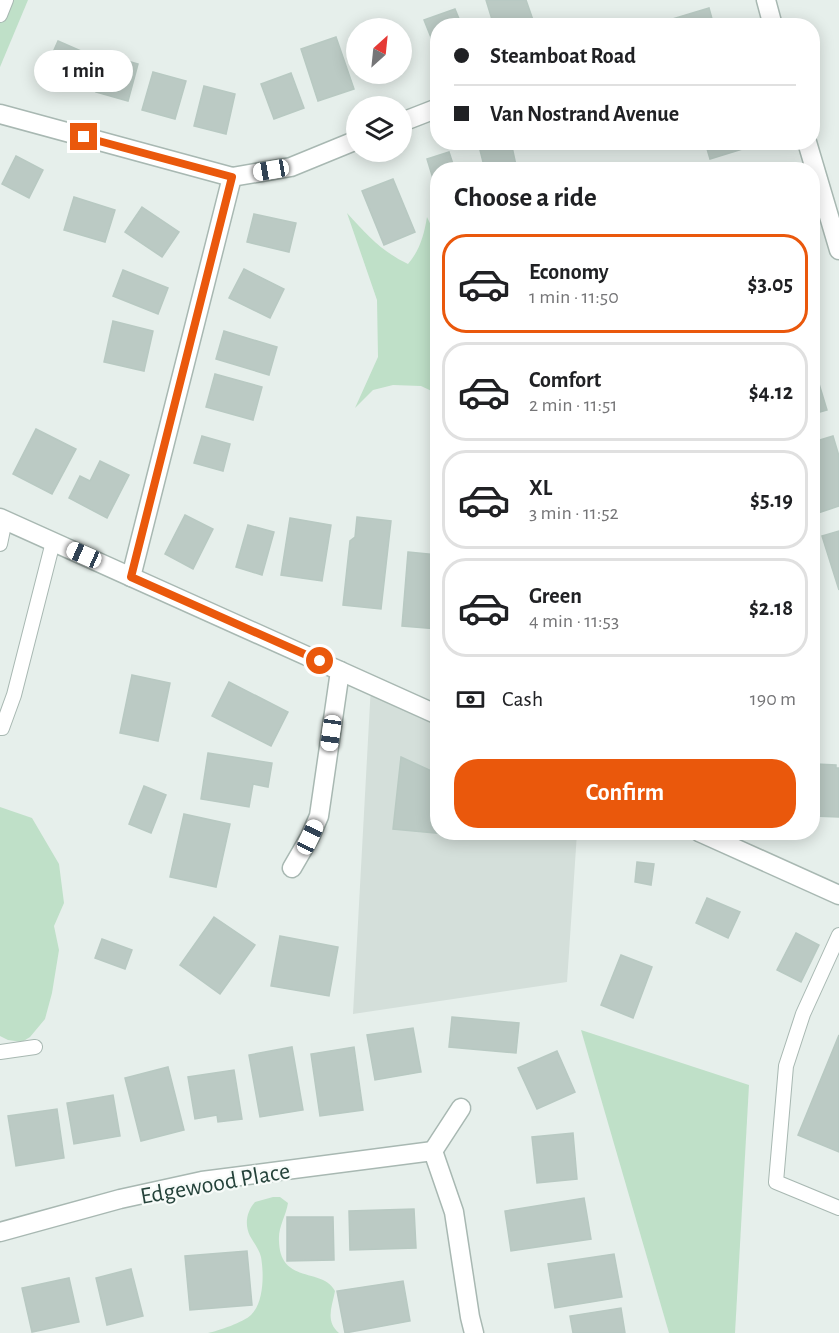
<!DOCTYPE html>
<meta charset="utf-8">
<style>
:root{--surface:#fff;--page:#f6f6f6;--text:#202124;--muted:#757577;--line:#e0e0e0;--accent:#ea580c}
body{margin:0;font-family:"Alegreya Sans",sans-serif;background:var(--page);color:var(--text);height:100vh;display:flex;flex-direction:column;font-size:22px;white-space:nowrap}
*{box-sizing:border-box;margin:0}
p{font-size:20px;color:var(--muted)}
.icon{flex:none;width:33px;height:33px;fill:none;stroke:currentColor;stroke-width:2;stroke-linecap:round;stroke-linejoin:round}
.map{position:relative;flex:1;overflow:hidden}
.drawer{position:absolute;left:430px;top:162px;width:390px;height:678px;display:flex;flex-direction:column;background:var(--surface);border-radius:24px;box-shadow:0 3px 15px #0003}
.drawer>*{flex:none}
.top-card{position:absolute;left:430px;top:18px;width:390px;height:132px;border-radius:24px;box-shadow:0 3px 15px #0003;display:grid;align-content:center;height:132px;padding:0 24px;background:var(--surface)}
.needle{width:39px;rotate:27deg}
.controls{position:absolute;left:346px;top:18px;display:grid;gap:12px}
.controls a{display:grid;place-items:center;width:66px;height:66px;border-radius:50%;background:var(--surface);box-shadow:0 3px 15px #0003;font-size:30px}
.end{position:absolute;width:27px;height:27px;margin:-14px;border:8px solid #ea580c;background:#fff;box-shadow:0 0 0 3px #fff}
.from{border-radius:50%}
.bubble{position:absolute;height:42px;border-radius:21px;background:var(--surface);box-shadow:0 3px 15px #0003;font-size:20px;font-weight:700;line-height:42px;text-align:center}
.car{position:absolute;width:18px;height:36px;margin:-18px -9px;border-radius:8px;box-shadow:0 0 4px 2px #0007;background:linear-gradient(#fff 24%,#345 0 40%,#fff 0 76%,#345 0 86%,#fff 0)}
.top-card b{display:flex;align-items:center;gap:21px;height:57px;font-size:22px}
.top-card b+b{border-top:2px solid var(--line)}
.top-card i{width:15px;height:15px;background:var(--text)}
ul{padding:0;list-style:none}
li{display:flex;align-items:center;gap:18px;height:99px;margin:0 12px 9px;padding:0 12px;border:3px solid var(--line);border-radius:24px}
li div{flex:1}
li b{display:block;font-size:22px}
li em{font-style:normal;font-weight:700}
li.on{border-color:var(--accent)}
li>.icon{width:54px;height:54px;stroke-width:1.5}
h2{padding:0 24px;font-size:27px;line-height:72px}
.pay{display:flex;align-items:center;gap:15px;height:66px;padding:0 24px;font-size:22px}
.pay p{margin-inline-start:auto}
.button{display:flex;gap:12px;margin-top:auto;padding:12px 24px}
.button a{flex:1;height:69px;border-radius:24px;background:var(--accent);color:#fff;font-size:24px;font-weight:700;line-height:69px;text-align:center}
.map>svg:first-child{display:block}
.built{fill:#d4dfda}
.green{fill:#bfe0c8}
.building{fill:#bbcac4;stroke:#b8c9c2;stroke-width:1.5}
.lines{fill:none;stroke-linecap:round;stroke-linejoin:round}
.service-casing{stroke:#a8b8b2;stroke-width:16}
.minor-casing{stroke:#a8b8b2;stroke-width:21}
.tertiary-casing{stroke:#a8b8b2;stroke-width:21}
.service{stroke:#fff;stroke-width:14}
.minor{stroke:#fff;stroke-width:18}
.tertiary{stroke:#fff;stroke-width:18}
.route{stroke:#ea580c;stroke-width:8}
.labels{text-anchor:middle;stroke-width:4.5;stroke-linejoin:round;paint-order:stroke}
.street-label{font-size:24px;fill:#24423a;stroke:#f7fbf9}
</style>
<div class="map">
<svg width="839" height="1333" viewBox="0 0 839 1333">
<rect width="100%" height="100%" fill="#e6efeb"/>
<polygon class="built" points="371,685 438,715 438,832 577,833 567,982 353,1014"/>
<g class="green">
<polygon points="0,0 28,0 0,67"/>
<path d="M347 213C367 235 381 251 408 264 420 250 424 235 427 217L438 240V394L421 386 393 385 373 390 355 408 378 357 377 300Z"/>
<polygon points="0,807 32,818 59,864 64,903 54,926 59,950 52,993 45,1019 30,1037 22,1042 8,1040 0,1036"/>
<polygon points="581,1030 749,1085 735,1333 669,1333"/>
<path d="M273 1197H280L288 1203C286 1216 278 1227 279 1241 280 1285 323 1267 335 1291 332 1307 325 1321 339 1333H208C218 1331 244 1322 251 1315 264 1302 264 1274 261 1257 259 1249 254 1243 250 1236 244 1224 247 1211 255 1202Z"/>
</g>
<g class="building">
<polygon points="486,0 526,0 533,20 516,26 494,26"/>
<polygon points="709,8 714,26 670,26 669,20"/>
<polygon points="455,9 462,26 438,26 438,55 424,20"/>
<polygon points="336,37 354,89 318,101 301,49"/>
<polygon points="58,41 90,55 74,91 42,77"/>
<polygon points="107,55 138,64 128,101 96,92"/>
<polygon points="153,72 186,81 175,119 142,110"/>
<polygon points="291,73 304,108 274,119 261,84"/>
<polygon points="204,86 235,94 226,134 194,126"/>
<polygon points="478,142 511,142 517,170 485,170"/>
<polygon points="705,142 748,142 749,147 710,159"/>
<polygon points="449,152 455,170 438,170 438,195 427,159"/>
<polygon points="16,156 43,170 29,198 2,184"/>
<polygon points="393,179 415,232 384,245 362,191"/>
<polygon points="74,197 115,210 105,242 64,230"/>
<polygon points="142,207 179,232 162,257 125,232"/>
<polygon points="254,214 296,223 289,252 247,242"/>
<polygon points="244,269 284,289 270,318 229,298"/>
<polygon points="123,270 168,288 158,314 113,296"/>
<polygon points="113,321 153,331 144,371 104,362"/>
<polygon points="224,331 277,347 269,375 216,359"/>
<polygon points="813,364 827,410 813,414"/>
<polygon points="215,374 262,387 253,420 206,407"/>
<polygon points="36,429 76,449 52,494 13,474"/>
<polygon points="202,436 230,444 223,471 194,463"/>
<polygon points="833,436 839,456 839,506 815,514 813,507 813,442"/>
<polygon points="100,461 129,475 107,518 69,498 80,476 90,481"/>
<polygon points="185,515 213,529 193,569 165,554"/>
<polygon points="357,517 391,521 381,609 343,605 350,541 355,537"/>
<polygon points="290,518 331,525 322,581 281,575"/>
<polygon points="248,525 274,532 262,575 236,567"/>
<polygon points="839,531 839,590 822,536"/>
<polygon points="408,552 438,555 438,629 402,626"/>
<polygon points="132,675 170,683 158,741 120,733"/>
<polygon points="229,682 288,712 271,746 212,716"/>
<polygon points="208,753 272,763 268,787 253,784 249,807 201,799"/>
<polygon points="401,757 438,774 438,832 445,832 445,834 393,829"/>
<polygon points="816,764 836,765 836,768 839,768 839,817 814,816"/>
<polygon points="144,786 166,795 151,833 129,824"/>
<polygon points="184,814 230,824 216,887 170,877"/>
<polygon points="637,862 654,864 651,885 635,882"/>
<polygon points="707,898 740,912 728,938 696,923"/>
<polygon points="214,917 255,945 220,994 180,965"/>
<polygon points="796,933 819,945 801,982 777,970"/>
<polygon points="280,936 338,947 329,996 271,986"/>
<polygon points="102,939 132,950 125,969 95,958"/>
<polygon points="621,955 652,967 633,1018 601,1005"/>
<polygon points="452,1017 519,1023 516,1053 449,1047"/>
<polygon points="413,1028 421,1072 375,1080 367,1035"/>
<polygon points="839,1035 839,1152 798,1135"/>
<polygon points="292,1047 303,1110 260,1117 249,1055"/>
<polygon points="354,1047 363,1110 320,1116 311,1054"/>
<polygon points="557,1051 575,1092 537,1109 518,1068"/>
<polygon points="168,1067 184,1130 141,1141 125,1078"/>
<polygon points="234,1070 242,1119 218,1122 217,1115 195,1119 188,1077"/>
<polygon points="113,1095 120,1136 74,1144 67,1103"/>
<polygon points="57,1109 64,1158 16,1166 8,1116"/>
<polygon points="573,1133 577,1179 537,1183 532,1137"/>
<polygon points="584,1198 591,1239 511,1251 505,1211"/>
<polygon points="414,1209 416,1248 350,1250 349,1211"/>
<polygon points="287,1217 333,1217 334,1260 287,1261"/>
<polygon points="247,1251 252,1305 190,1310 185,1256"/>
<polygon points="614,1254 622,1297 555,1308 548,1264"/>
<polygon points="131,1269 143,1316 107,1325 96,1278"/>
<polygon points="69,1278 79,1322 32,1332 22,1288"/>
<polygon points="403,1281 410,1321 345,1333 337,1291"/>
<polygon points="621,1308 625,1333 573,1333 570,1316"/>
</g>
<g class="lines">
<g class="service-casing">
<g id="service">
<polyline points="0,15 6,0"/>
<polyline points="0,544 5,520"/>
<polyline points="0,728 2,728 14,695 53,542"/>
<polyline points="839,935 803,1014 786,1066 776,1182 839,1208"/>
<polyline points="0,1052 35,1047"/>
</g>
</g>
<g class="minor-casing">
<g id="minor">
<polyline points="766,0 773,26"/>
<polyline points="0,114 232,177 291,167 357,140"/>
<polyline points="402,122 438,108"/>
<polyline points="807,142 839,250"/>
<polyline points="131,577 232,177"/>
<polyline points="292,868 310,837 319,816 340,671"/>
<polyline points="433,1151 461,1108"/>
<polyline points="0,1232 120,1199 202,1181 433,1151 454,1212 470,1317 474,1333"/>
</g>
</g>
<g class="tertiary-casing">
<g id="tertiary">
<polyline points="0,518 438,715"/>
<polyline points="699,832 839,895"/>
</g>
</g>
<use href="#service" class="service"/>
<use href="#minor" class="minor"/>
<use href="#tertiary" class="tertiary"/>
</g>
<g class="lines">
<polyline class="route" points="84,137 232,177 131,577 320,661"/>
</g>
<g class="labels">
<g class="street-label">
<text transform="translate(215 1183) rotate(-10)" y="8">Edgewood Place</text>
</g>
</g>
</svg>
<div class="controls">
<a><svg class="needle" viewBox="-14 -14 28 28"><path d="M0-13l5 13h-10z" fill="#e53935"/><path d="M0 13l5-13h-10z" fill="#757577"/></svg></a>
<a><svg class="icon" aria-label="layers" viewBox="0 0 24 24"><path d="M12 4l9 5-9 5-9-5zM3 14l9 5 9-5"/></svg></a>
</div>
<i class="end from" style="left:320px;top:661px"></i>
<i class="end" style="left:84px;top:137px"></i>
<div class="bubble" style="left:34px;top:50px;width:99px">1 min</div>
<i class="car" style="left:271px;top:170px;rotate:260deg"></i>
<i class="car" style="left:84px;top:555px;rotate:294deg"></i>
<i class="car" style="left:331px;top:733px;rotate:188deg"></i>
<i class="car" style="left:310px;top:837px;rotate:25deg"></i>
<div class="top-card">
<b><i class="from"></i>Steamboat Road</b>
<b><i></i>Van Nostrand Avenue</b>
</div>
<section class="drawer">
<h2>Choose a ride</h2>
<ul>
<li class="on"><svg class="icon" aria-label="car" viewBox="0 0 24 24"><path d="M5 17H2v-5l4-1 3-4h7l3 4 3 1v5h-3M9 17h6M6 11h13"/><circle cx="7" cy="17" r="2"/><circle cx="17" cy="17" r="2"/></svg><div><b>Economy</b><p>1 min · 11:50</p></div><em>$3.05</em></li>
<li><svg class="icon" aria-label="car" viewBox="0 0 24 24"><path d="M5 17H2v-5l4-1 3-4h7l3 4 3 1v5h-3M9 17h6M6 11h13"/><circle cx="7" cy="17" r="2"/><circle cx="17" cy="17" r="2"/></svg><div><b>Comfort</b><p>2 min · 11:51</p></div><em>$4.12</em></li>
<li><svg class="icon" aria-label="car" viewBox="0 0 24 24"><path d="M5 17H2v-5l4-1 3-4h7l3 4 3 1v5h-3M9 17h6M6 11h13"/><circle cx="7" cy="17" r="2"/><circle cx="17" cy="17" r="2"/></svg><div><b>XL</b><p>3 min · 11:52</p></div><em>$5.19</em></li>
<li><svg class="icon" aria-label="car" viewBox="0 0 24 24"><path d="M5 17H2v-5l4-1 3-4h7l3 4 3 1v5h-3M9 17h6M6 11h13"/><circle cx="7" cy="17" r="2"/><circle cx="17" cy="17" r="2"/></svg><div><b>Green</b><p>4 min · 11:53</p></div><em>$2.18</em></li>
</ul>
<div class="pay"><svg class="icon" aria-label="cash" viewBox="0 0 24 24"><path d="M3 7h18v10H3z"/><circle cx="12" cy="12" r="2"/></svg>Cash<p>190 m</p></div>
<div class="button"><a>Confirm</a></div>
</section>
</div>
